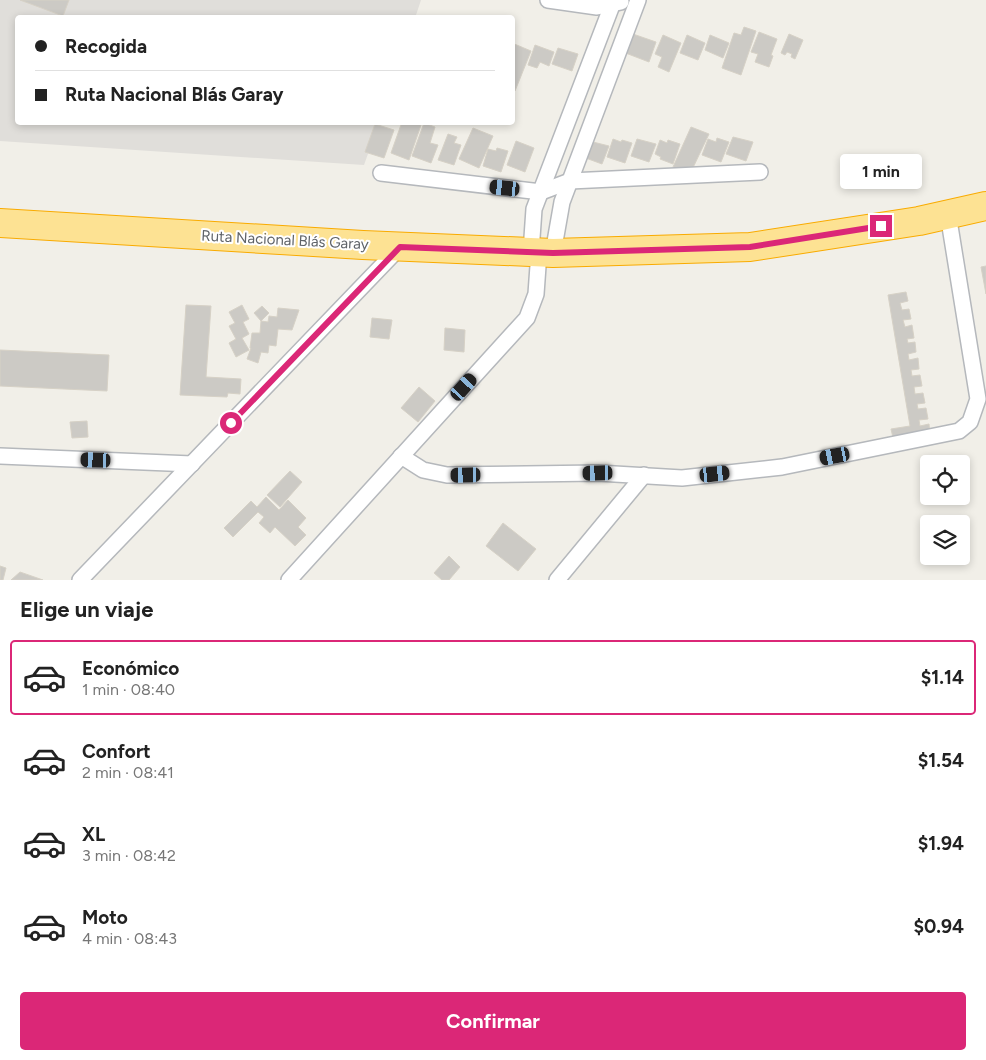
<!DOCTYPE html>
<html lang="es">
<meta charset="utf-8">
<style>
:root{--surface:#fff;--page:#f2f2f2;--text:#222;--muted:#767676;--line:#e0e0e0;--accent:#db2777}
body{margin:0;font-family:Figtree,sans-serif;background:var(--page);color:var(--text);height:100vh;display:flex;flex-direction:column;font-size:19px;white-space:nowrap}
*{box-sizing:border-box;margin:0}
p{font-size:16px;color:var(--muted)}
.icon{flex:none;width:28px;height:28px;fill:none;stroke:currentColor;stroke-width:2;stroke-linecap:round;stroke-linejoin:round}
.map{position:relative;height:580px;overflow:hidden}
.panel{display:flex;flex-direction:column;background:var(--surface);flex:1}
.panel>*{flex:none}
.banner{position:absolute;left:15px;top:15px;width:500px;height:110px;border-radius:5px;box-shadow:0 2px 8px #0003;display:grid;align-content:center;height:110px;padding:0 20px;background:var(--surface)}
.tools{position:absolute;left:920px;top:455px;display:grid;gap:10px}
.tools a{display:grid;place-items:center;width:50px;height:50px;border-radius:5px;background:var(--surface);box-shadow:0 2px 8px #0003;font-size:25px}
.end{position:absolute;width:22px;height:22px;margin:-11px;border:6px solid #db2777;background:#fff;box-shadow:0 0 0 2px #fff}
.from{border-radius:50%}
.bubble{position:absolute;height:35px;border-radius:5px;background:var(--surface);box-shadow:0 2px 8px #0003;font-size:16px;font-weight:700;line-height:35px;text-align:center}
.car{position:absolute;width:15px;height:30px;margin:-15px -8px;border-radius:6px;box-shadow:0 0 4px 1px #0007;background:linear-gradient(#222 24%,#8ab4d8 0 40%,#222 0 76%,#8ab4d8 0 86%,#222 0)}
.banner b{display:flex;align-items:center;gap:18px;height:48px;font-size:19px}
.banner b+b{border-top:1px solid var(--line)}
.banner i{width:12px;height:12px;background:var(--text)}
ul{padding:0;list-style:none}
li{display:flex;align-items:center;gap:15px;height:75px;margin:0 10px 8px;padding:0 10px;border:2px solid transparent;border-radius:5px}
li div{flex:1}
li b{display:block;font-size:19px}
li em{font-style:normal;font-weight:700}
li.selected{border-color:var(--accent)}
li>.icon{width:45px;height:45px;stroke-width:1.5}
h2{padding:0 20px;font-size:22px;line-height:60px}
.primary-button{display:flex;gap:10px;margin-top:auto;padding:10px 20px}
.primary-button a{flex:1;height:58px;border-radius:5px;background:var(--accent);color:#fff;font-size:20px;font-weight:700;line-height:58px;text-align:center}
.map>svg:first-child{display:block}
.industrial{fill:#e0deda}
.building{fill:#cccac5;stroke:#d6d1c6}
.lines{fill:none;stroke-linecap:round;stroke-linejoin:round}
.street-casing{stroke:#b5b8bc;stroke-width:18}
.highway-casing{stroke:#f9ab00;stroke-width:30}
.street{stroke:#fff;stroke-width:15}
.highway{stroke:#fde293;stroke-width:28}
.route{stroke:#db2777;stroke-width:6}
.labels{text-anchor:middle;stroke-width:4;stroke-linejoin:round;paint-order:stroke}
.street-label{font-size:15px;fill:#5f6368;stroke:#fff}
</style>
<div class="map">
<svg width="986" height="580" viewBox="0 0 986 580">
<rect width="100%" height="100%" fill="#f1efe8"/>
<polygon class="industrial" points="0,0 421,0 415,18 18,18 18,122 379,123 364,165 0,141"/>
<g class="building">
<polygon points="20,0 69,0 63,16"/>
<polygon points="744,27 756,31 741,75 722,68 734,33 741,35"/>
<polygon points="759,32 777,39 771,55 773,56 769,67 755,62 758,54 751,52"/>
<polygon points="630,33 656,42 649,62 623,52"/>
<polygon points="789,34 803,40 795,59 791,57 792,54 787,52 785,55 781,53"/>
<polygon points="663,35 681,43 669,72 658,67 662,57 655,54"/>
<polygon points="687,35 705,43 698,60 680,53"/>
<polygon points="710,35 729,43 723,58 705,50"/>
<polygon points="512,43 531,51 515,91 512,90"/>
<polygon points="535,45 554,52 549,66 540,62 537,68 528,65"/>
<polygon points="558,48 578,54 572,71 552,64"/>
<polygon points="402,122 415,122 421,125 409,160 391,153"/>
<polygon points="424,123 435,127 430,143 438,145 431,163 412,156"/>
<polygon points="375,124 394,130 384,158 365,152"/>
<polygon points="691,127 709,134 690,174 673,167"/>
<polygon points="473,128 493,136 479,168 459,159"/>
<polygon points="448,134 457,137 454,143 461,145 454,165 438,160"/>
<polygon points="733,137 753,142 746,161 726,154"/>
<polygon points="717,138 729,142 721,162 702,155 708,139 716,142"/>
<polygon points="613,139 621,142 622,140 632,143 625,163 607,157"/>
<polygon points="637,139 656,144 649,162 631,156"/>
<polygon points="660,140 667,143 668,140 680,144 673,164 660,159 661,157 655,154"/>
<polygon points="516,141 534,148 525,172 507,165"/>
<polygon points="589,141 609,146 602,164 583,157"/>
<polygon points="497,148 508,151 501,172 483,166 488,149 496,151"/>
<polygon points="986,266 986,294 981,267"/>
<polygon points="906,292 908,301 900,303 902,310 909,309 911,319 903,320 905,327 912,325 914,338 907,339 908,343 915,342 916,352 908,354 909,360 918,358 919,369 911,370 912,376 920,375 922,386 914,387 915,394 923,393 925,403 917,404 918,409 926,408 928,419 919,420 920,426 929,424 930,436 894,442 891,429 910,426 888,295"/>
<polygon points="186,305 211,306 206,377 241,379 240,394 228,393 227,397 180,395"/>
<polygon points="242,305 249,319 243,322 249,334 242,338 249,350 236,357 229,343 236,339 229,326 235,323 229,312"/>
<polygon points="262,306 269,313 261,321 254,313"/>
<polygon points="278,308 299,310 292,330 278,329 276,346 269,345 268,353 261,352 258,363 247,359 251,348 250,348 252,333 260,333 261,321 268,322 269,316 277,317"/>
<polygon points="372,318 392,320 389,339 370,337"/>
<polygon points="445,328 465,330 464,352 444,350"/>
<polygon points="0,350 109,355 107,391 0,386"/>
<polygon points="419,387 435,401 418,422 401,408"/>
<polygon points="87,421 88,437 72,438 70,422"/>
<polygon points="290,471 302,482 280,507 267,495"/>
<polygon points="266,497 279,510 288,500 306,518 298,527 306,535 295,546 275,527 270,533 259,523 264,517 258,512 233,537 224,528 251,501 257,507"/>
<polygon points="503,523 536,549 518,571 486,546"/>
<polygon points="449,556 460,567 449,580 442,580 434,573"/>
<polygon points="0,566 6,568 3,580 0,580"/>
<polygon points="20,572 43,580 11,580"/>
</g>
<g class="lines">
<g class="street-casing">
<g id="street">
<polyline points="548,0 597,7 621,2"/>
<polyline points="381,173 541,192 570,181 760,172"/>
<polyline points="531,252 534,209 614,0"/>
<polyline points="553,253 562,202 638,0"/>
<polyline points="0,456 192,464"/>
<polyline points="401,456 423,470 447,475 598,473 682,478 782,467 959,431 970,422 978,399 948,214"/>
<polyline points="80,580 400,247"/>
<polyline points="289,580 527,318 536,294 539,252"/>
<polyline points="557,580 644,475"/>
</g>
</g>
<g class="highway-casing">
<polyline id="highway" points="0,223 363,245 553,253 750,247 919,221 986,206"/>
</g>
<use href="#street" class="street"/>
<use href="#highway" class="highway"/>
</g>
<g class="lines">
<polyline class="route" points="231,423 400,247 553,253 750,247 881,226"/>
</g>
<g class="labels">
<g class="street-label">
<text transform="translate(285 240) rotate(3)" y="5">Ruta Nacional Blás Garay</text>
</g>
</g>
</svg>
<div class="tools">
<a><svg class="icon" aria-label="locate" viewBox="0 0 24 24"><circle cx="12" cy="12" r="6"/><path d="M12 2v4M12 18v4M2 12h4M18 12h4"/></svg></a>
<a><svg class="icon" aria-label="layers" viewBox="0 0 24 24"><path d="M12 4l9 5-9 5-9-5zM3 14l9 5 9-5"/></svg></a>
</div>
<i class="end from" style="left:231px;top:423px"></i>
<i class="end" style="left:881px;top:226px"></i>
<div class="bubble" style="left:840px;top:154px;width:82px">1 min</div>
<i class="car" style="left:505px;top:188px;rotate:276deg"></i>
<i class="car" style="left:464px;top:387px;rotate:42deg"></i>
<i class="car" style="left:835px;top:456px;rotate:259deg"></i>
<i class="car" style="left:96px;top:460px;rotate:272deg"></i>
<i class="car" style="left:598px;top:473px;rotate:269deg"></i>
<i class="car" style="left:715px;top:474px;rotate:84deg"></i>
<i class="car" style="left:466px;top:475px;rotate:269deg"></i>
<div class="banner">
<b><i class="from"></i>Recogida</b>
<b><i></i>Ruta Nacional Blás Garay</b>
</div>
</div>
<section class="panel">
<h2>Elige un viaje</h2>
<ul>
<li class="selected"><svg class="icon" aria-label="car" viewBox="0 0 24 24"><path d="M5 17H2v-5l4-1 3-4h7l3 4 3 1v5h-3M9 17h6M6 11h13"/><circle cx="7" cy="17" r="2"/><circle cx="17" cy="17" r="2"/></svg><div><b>Económico</b><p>1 min · 08:40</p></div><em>$1.14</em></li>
<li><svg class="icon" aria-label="car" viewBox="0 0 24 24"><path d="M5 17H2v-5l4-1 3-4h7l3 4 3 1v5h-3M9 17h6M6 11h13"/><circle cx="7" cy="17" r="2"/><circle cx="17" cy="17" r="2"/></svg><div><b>Confort</b><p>2 min · 08:41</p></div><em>$1.54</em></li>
<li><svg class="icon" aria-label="car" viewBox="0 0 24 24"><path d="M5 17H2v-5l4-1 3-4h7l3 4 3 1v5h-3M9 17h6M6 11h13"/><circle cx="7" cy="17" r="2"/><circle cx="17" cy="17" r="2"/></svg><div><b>XL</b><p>3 min · 08:42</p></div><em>$1.94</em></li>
<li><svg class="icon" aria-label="car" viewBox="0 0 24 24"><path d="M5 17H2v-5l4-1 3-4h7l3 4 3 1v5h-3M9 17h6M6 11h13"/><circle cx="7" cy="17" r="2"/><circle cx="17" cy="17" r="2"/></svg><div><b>Moto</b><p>4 min · 08:43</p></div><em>$0.94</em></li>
</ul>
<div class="primary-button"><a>Confirmar</a></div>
</section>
